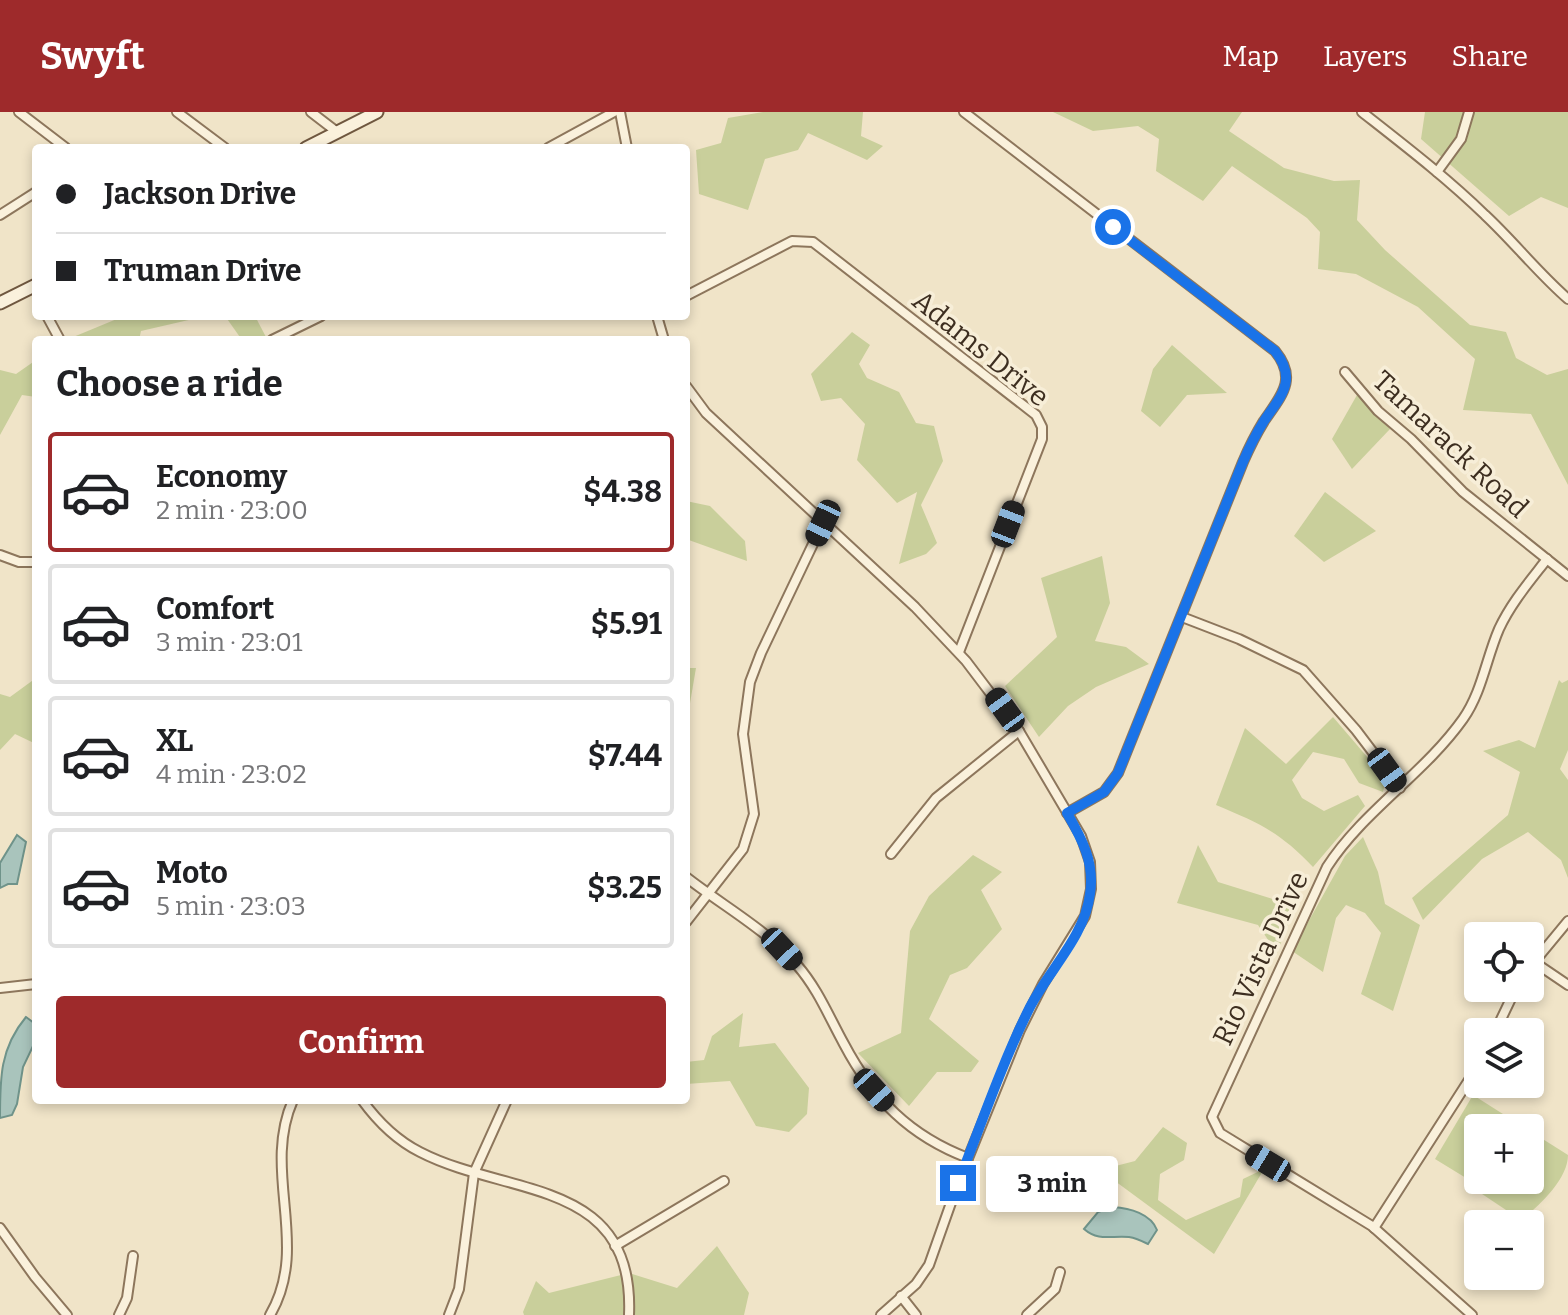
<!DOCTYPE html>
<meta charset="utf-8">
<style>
:root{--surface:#fff;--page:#f6f6f6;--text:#202124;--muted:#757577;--line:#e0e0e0;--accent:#9e2a2b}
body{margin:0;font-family:Bitter,serif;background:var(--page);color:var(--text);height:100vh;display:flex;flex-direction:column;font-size:30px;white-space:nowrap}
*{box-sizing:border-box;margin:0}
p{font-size:26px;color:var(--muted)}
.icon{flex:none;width:44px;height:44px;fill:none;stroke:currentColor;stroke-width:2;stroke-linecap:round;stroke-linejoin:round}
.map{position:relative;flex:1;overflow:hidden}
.details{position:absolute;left:32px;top:224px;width:658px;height:768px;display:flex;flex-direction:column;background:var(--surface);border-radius:8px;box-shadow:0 4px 12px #0003}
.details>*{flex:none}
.top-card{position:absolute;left:32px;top:32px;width:658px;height:176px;border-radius:8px;box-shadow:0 4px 12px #0003;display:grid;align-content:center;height:176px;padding:0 24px;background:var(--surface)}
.controls{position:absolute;left:1464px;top:810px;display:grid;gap:16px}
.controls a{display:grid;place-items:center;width:80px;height:80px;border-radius:8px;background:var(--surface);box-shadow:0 4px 12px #0003;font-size:40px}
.end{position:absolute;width:36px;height:36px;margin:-18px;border:10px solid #1a73e8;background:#fff;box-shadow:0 0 0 4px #fff}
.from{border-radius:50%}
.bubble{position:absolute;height:56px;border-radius:8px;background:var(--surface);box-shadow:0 4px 12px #0003;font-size:26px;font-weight:700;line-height:56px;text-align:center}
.car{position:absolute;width:24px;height:48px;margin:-24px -12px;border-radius:10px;box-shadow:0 0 6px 2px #0007;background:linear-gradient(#222 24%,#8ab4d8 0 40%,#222 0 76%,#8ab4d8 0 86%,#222 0)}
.top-card b{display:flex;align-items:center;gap:28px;height:76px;font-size:30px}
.top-card b+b{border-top:2px solid var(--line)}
.top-card i{width:20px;height:20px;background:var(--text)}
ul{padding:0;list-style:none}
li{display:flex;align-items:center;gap:24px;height:120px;margin:0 16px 12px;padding:0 8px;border:4px solid var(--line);border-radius:8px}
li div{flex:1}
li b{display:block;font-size:30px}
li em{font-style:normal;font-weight:700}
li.selected{border-color:var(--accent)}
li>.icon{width:72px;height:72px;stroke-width:1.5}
h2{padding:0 24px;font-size:36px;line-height:96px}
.action{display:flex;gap:16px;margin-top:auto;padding:16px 24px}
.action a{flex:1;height:92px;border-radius:8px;background:var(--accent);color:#fff;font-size:32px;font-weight:700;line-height:92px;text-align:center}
header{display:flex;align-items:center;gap:48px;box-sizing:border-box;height:112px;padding:0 40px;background:var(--accent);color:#fff}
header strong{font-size:38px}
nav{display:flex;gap:44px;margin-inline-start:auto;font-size:28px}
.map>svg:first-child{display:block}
.green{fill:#c9cf9b}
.water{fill:#a9c4bc;stroke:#6f938a;stroke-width:2}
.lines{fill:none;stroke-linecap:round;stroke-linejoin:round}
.street-casing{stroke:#8d765c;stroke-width:12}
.secondary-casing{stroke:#6f573f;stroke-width:15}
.street{stroke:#faf1dc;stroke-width:8}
.secondary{stroke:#faf1dc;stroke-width:11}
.route{stroke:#1a73e8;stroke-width:10}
.labels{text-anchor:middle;stroke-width:7;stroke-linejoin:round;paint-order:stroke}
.street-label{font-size:28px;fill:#3d2e20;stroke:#f7eed8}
</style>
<header>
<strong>Swyft</strong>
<nav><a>Map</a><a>Layers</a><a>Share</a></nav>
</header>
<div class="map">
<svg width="1568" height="1203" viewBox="0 0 1568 1203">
<rect width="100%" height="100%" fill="#f0e4c8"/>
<g class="green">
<polygon points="763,0 863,0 861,24 883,34 867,48 808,21 798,38 765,47 748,98 699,82 696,38 721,31 728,6"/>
<polygon points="1053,0 1242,0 1229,19 1284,56 1334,69 1360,68 1357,108 1385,138 1470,213 1506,220 1516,246 1547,263 1568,257 1568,373 1531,302 1463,298 1475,247 1418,195 1356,162 1318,157 1320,120 1307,106 1232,54 1203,89 1156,59 1159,27 1138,14 1093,19"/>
<polygon points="1425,0 1568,0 1568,96 1541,85 1509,104 1421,27"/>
<polygon points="124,204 206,204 141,219 139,228 66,228"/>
<polygon points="225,204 255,204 267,227 242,228"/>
<polygon points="852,220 870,233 859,252 867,266 899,280 916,311 934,314 943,349 921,393 937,431 926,442 899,452 917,380 897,391 857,348 865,312 841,286 821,289 811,262"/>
<polygon points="1172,233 1227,281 1187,283 1160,315 1141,299 1153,257"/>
<polygon points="36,248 36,285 22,283 0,323 0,258 16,262"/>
<polygon points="1357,283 1390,317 1352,357 1332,327"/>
<polygon points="1325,380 1376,419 1324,450 1294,424"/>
<polygon points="686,389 710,394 745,429 747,449 686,427"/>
<polygon points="1102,444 1110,491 1095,529 1126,535 1149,552 1096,575 1068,594 1039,625 1005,574 1057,525 1041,466"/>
<polygon points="686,556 696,556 688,603 686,602"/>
<polygon points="36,566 36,632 15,622 0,638 0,582 10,585"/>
<polygon points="1559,568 1562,571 1568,568 1568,638 1560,657 1568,668 1568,766 1561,748 1528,720 1482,747 1423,808 1412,786 1508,703 1520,660 1483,639 1519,628 1535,636"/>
<path d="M1333 605 1386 667 1383 680 1359 671 1344 647 1313 640 1292 668 1302 686 1324 699 1358 683 1365 694 1313 755C1280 720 1259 711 1216 693L1245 616 1286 652Z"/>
<polygon points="1363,725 1378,760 1385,792 1420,813 1393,899 1361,882 1381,821 1365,801 1346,793 1336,806 1323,860 1292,839 1345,744"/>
<polygon points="1198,733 1218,770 1295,794 1277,841 1258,813 1177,791"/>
<polygon points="973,743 1002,760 981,778 1002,817 967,856 950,863 929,907 979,949 971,960 937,960 909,994 858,941 901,921 910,819 929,784"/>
<polygon points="743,901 739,935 775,931 809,976 807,1002 789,1020 756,1014 730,969 686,972 686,950 704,948 712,924"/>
<path d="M1473 983 1525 1016H1478V1068H1530V1019L1568 1043C1568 1067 1539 1094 1521 1108L1470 1074 1466 1066 1435 1047Z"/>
<polygon points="1163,1015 1187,1031 1184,1048 1160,1062 1158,1088 1186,1108 1240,1085 1243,1067 1264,1057 1214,1142 1100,1058 1135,1049"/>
<polygon points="717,1134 749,1181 744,1203 524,1203 523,1200 536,1169 549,1181 629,1161 677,1176"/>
</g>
<g class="water">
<polygon points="17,723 26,730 17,772 8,772 0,776 0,751"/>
<path d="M26 905 34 911V932L23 955 17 992 12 1003 0 1006C0 966 0 936 26 905Z"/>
<path d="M1113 1095C1130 1096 1151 1102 1157 1118L1148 1132C1142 1129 1136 1126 1129 1125 1112 1123 1099 1130 1084 1117L1098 1100Z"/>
</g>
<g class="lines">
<g class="street-casing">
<g id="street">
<polyline points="19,0 66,36"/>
<polyline points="177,0 225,36"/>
<polyline points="311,0 337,20"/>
<polyline points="620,0 627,36"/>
<path d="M964 0 1275 239C1298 267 1281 284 1264 309 1256 322 1249 336 1243 350L1118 661 1104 680 1067 701"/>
<path d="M1362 0C1404 33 1447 66 1485 103 1514 130 1538 161 1568 187"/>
<polyline points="548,36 614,0"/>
<polyline points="1437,60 1461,27 1469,0"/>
<polyline points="0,103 36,80"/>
<polyline points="686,184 792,129 813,130 1036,303 1042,315 1042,327 959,540"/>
<polyline points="47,204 60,228"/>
<polyline points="657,204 664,228"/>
<polyline points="272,228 321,204"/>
<polyline points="1345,260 1378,299 1411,327 1463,380 1568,464"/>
<polyline points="686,274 706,301 915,495 966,549 1019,619 1081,724 1090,750 1091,777 1085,804 1043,872 1020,918 958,1071 929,1153 916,1172 881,1203"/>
<polyline points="0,443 19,450 36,450"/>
<polyline points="1182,505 1239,527 1303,558 1356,618 1400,676"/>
<polyline points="891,742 936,686 1019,619"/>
<path d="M686 765C723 794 766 817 797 853 818 877 829 905 844 932 873 987 910 1024 968 1046"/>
<polyline points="686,810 743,737 754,702 743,622 750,570 761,541 823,411"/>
<polyline points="1534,850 1568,873"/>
<polyline points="1530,855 1568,809"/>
<polyline points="0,876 36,872"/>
<polyline points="1495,920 1516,876"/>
<path d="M362 988C378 1010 396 1028 420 1040 507 1085 635 1065 629 1203"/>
<polyline points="0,1116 35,1165 67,1203"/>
<polyline points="1374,1116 1478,954"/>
<polyline points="615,1134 724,1069"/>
<polyline points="901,1184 916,1203"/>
<polyline points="119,1203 127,1186 133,1144"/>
<path d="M270 1203C311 1133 261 1060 293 988"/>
<polyline points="449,1203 459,1177 474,1061 507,988"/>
<polyline points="1027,1203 1055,1177 1060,1160"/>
<path d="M1472 1203 1372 1114 1220 1021 1212 1005 1327 755C1363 699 1424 662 1463 607 1482 580 1486 547 1499 517 1511 491 1530 469 1547 447"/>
</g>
</g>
<g class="secondary-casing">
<g id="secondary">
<polyline points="306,36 377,0"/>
<polyline points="0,191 36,173"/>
</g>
</g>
<use href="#street" class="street"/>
<use href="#secondary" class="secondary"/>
</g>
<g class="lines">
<path class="route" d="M958 1071C981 1013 1002 951 1030 895 1049 858 1085 824 1090 782 1095 751 1082 727 1067 701L1104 680 1118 661 1243 350C1249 336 1256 322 1264 309 1281 284 1298 268 1275 239L1113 115"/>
</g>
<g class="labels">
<g class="street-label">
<text transform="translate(981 236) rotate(39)" y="10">Adams Drive</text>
<text transform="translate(1451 332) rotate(43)" y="10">Tamarack Road</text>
<text transform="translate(1260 846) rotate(-65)" y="10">Rio Vista Drive</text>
</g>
</g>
</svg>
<div class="controls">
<a><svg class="icon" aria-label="locate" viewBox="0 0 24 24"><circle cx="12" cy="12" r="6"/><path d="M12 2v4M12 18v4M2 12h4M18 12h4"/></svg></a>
<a><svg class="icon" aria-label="layers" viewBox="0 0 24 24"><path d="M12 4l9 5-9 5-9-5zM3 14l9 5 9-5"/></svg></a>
<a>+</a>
<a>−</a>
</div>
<i class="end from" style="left:1113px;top:115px"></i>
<i class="end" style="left:958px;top:1071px"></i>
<div class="bubble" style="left:986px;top:1044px;width:132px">3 min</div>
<i class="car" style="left:823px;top:411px;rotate:205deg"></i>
<i class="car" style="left:1008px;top:412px;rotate:21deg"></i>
<i class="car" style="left:1005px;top:598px;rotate:324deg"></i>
<i class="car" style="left:1387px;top:658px;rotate:144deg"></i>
<i class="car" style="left:782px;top:837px;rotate:137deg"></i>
<i class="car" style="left:874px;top:978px;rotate:138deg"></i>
<i class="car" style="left:1268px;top:1051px;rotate:301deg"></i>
<div class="top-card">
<b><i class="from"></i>Jackson Drive</b>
<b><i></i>Truman Drive</b>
</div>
<section class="details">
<h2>Choose a ride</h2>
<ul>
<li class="selected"><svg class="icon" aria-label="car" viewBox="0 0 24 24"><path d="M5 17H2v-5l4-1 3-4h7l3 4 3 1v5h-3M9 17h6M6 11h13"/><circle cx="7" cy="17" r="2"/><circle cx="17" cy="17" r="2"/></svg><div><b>Economy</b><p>2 min · 23:00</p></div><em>$4.38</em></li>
<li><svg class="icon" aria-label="car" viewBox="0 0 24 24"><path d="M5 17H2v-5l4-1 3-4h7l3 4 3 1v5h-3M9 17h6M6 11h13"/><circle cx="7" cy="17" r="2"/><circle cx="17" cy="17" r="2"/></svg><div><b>Comfort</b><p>3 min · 23:01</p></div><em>$5.91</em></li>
<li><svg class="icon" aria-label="car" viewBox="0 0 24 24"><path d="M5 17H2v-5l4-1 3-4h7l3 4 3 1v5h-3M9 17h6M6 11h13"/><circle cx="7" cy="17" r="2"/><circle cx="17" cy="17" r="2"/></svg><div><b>XL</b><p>4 min · 23:02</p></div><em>$7.44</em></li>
<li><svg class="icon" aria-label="car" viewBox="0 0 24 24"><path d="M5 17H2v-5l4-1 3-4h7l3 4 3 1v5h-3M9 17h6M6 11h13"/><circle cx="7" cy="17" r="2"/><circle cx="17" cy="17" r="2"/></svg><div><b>Moto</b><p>5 min · 23:03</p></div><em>$3.25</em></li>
</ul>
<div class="action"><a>Confirm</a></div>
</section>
</div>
